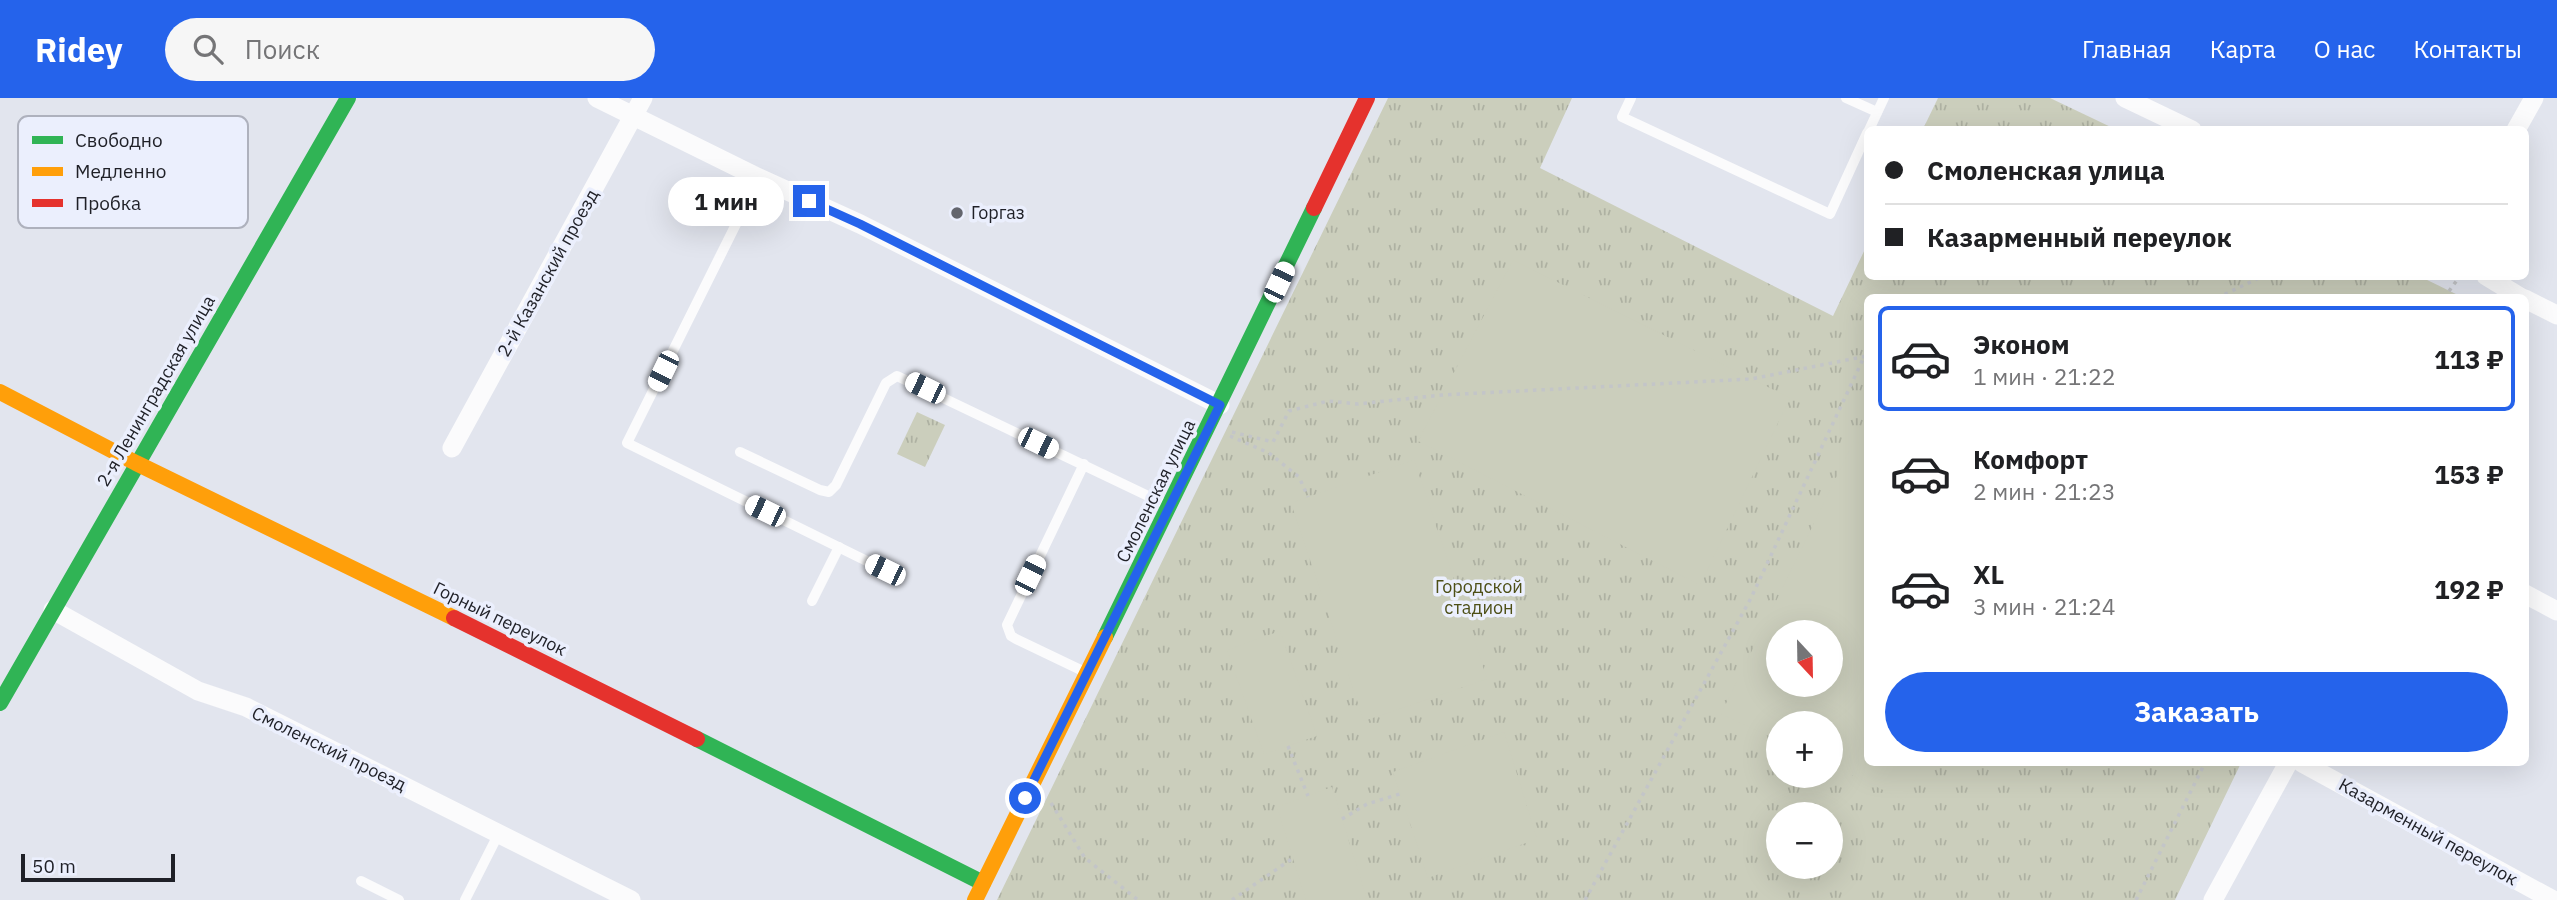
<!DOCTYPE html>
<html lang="ru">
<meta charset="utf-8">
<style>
:root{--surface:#fff;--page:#f6f6f6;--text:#202124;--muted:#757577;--line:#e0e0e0;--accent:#2563eb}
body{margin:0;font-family:"IBM Plex Sans",sans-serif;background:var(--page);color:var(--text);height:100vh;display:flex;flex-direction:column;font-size:26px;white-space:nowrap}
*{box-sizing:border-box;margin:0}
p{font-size:23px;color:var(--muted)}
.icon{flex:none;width:38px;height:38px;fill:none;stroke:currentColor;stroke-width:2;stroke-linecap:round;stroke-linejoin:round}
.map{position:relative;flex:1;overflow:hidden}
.panel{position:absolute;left:1864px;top:196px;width:665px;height:472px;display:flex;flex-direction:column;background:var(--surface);border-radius:10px;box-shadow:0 7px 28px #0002}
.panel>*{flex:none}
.banner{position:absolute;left:1864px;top:28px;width:665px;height:154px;border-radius:10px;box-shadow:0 7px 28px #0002;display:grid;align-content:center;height:154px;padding:0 21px;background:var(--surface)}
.needle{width:46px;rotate:158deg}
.controls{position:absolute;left:1766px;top:522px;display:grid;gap:14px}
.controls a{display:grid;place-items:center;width:77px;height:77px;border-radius:50%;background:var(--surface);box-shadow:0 7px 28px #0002;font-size:35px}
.scale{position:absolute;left:21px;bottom:18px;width:154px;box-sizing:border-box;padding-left:7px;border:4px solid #1f2027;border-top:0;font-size:19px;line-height:24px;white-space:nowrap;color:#1f2027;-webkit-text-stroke:5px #ebeffd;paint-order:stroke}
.end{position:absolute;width:32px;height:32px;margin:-16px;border:9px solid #2563eb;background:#fff;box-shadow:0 0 0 4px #fff}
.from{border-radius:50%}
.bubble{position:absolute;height:49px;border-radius:24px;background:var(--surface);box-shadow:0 7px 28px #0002;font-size:23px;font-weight:800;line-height:49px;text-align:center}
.car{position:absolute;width:21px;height:42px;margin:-21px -10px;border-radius:9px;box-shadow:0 0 5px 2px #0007;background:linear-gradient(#fff 24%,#345 0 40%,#fff 0 76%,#345 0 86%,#fff 0)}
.banner b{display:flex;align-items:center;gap:24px;height:66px;font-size:26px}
.banner b+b{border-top:2px solid var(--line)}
.banner i{width:18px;height:18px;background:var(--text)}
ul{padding:12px 0 0;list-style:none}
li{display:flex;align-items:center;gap:21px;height:105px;margin:0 14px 10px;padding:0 7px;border:4px solid transparent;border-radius:10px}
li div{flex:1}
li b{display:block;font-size:26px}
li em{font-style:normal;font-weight:800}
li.current{border-color:var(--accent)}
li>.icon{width:63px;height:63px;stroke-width:1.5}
.primary-button{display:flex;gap:14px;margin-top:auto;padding:14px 21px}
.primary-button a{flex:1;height:80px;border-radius:42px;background:var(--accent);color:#fff;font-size:28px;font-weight:800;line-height:80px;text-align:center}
header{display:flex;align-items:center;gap:42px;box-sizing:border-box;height:98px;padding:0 35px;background:var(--accent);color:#fff}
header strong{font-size:33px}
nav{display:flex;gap:38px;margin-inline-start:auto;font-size:24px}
.search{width:490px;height:63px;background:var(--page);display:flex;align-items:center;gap:18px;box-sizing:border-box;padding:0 24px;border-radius:38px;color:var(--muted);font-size:26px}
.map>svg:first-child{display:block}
.grass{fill:url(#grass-tufts);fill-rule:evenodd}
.garden{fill:#cbcebc;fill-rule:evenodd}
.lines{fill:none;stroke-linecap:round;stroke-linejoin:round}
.path{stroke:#c3c5c8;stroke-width:3.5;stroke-dasharray:3.5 5;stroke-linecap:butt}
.lane{stroke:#fbfbfc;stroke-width:10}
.street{stroke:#fbfbfc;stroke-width:19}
.fast{stroke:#30b455;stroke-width:16}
.slow{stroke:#ff9f0a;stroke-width:16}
.jam{stroke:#e5322d;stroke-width:16}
.route{stroke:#2563eb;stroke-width:9}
.poi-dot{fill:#63656d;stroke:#ebeffd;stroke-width:2.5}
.labels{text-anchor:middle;stroke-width:7;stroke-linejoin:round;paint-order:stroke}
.poi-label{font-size:18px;fill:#1f2027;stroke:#ebeffd;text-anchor:start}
.street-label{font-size:18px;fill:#1f2027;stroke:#ebeffd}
.park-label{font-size:18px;fill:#4d4f16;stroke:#ebeffd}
.key{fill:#ebeffd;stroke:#aeb1bd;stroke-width:2}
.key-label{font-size:19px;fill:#1f2027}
</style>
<header>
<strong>Ridey</strong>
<div class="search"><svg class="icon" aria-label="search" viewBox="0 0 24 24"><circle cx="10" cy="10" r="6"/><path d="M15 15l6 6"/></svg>Поиск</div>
<nav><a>Главная</a><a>Карта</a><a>О нас</a><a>Контакты</a></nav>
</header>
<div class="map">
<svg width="2557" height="802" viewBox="0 0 2557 802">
<defs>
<pattern id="grass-tufts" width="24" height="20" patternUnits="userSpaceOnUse" patternTransform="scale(1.75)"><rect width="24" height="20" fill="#cbcebc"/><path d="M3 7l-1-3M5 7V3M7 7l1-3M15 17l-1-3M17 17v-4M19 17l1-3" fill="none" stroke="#aeb1a2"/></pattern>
</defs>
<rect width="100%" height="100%" fill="#e2e5ee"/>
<g class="grass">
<path d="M1388 0H1572L1540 70 1833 218 1867 147V178H2419L2462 199 1867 200V665H2241L2175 802H997ZM1778 534H1830V586H1778ZM1778 625H1830V677H1778ZM1778 716H1830V768H1778Z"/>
<polygon points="1938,0 2050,0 2115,31 1923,31"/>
<polygon points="917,314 945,327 925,369 897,356"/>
</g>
<g class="garden">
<polygon points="1513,162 1790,300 1700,487 1418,343"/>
<path d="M1854 343 1867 349V665H1923L1904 702 1831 667 1830 625H1778V642L1721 616ZM1778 534H1830V586H1778Z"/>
<polygon points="1414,362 1487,581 1364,623 1291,405"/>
<polygon points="1280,533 1317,638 1264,656 1227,552"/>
<polygon points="1504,634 1537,741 1428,780 1393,674"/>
<polygon points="1332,689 1366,798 1354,802 1306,802 1277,709"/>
</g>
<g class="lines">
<g class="path">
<polyline points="2217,200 2263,178"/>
<polyline points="2444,200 2460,178"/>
<polyline points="1232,334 1273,344 1289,313 1328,303 1358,306 1442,297 1751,281 1867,258"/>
<polyline points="1230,338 1269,355 1299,379 1308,399"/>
<polyline points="1288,648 1308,698"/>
<polyline points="1051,705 1085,760 1138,802"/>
<polyline points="1342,721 1367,706 1400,696"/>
<polyline points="1232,802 1293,760"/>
<polyline points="1585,802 1751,500 1864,259"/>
<polyline points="2136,802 2205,665"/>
</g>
<g class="lane">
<polyline points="1631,0 1622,19 1830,116 1867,35"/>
<polyline points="1846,0 1877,14"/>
<polyline points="1869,32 1884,0"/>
<polyline points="759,80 627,345 885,472"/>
<polyline points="740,354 820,392 829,394 836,387 886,285 897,278 1167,407"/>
<polyline points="1084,366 1007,527 1011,538 1016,541 1085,574"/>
<polyline points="812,503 839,449"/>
<polyline points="361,783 399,802"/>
<polyline points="465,802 499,735"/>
</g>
<g class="street">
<polyline points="597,0 759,80 860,126 1220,307"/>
<polyline points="2125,0 2192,32"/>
<polyline points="2516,32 2534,0"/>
<polyline points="2486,178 2522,200"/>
<polyline points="2525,201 2557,217"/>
<polyline points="452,350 643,0"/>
<polyline points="2525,496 2557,513"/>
<polyline points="53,512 198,593 246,609 631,802"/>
<polyline points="2302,665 2553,802"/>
<polyline points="2213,802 2288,665"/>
</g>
<g class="fast">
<polyline points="1105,539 1314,110"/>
<polyline points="0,605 348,0"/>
<polyline points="697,641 983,785"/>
</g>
<g class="slow">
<polyline points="0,294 136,365 454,520"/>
<polyline points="975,802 1105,539"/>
</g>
<g class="jam">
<polyline points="1314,110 1367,0"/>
<polyline points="454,520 697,641"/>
</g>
</g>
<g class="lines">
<polyline class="route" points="809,103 860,126 1220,307 1025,700"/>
</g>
<circle class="poi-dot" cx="957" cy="115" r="7"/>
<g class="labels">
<g class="poi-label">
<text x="971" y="121">Горгаз</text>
</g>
<g class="street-label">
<text transform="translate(548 175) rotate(-61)" y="6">2-й Казанский проезд</text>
<text transform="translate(156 293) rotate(-60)" y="6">2-я Ленинградская улица</text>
<text transform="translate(1156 393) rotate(-64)" y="6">Смоленская улица</text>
<text transform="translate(500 521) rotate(26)" y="6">Горный переулок</text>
<text transform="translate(329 651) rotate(26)" y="6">Смоленский проезд</text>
<text transform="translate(2428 734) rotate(29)" y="6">Казарменный переулок</text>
</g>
<g class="park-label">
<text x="1479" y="495">Городской<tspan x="1479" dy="21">стадион</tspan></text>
</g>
</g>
<rect x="18" y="18" width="230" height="112" rx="10" class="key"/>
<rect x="32" y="38" width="31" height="8" fill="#30b455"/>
<rect x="32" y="69" width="31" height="9" fill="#ff9f0a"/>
<rect x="32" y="101" width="31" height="8" fill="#e5322d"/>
<g class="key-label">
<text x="75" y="49">Свободно</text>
<text x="75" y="80">Медленно</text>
<text x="75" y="112">Пробка</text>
</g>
</svg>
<div class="controls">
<a><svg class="needle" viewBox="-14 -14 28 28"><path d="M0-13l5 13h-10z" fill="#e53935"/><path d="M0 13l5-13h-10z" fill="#757577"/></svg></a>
<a>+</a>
<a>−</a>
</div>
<div class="scale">50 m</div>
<i class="end from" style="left:1025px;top:700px"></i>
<i class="end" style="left:809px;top:103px"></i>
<div class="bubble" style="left:668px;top:79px;width:116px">1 мин</div>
<i class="car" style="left:1279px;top:184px;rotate:25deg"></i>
<i class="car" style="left:663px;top:273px;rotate:206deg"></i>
<i class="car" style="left:925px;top:290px;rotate:296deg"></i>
<i class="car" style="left:1038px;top:345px;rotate:116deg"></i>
<i class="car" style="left:765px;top:413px;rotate:296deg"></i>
<i class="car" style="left:885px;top:472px;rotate:296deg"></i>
<i class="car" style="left:1030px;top:477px;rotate:26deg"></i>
<div class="banner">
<b><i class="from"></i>Смоленская улица</b>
<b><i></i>Казарменный переулок</b>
</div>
<section class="panel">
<ul>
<li class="current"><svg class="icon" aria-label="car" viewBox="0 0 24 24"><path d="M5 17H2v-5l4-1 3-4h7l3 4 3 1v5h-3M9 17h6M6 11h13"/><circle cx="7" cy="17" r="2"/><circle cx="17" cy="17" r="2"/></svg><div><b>Эконом</b><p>1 мин · 21:22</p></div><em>113 ₽</em></li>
<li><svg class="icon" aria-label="car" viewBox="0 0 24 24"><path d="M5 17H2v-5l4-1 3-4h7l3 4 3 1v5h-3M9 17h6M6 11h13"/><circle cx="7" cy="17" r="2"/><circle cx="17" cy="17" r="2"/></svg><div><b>Комфорт</b><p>2 мин · 21:23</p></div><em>153 ₽</em></li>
<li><svg class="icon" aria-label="car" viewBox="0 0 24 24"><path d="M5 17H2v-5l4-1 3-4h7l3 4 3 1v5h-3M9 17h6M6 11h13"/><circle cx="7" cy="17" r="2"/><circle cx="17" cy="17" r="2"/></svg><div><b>XL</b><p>3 мин · 21:24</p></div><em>192 ₽</em></li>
</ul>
<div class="primary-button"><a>Заказать</a></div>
</section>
</div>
